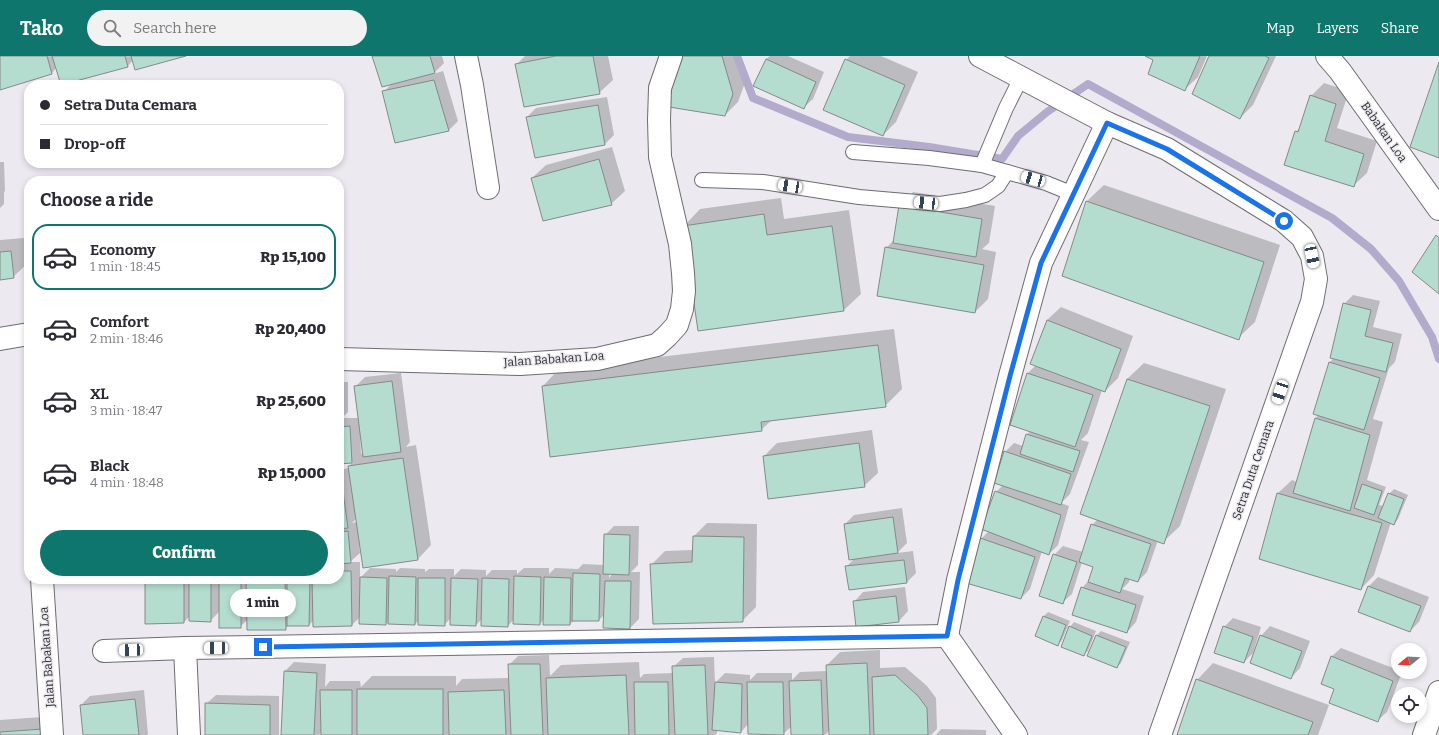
<!DOCTYPE html>
<meta charset="utf-8">
<style>
:root{--surface:#fff;--page:#f2f2f3;--text:#2b2b33;--muted:#7c7c81;--line:#e1e1e2;--accent:#0f766e}
body{margin:0;font-family:Bitter,serif;background:var(--page);color:var(--text);height:100vh;display:flex;flex-direction:column;font-size:15px;white-space:nowrap}
*{box-sizing:border-box;margin:0}
p{font-size:13px;color:var(--muted)}
.icon{flex:none;width:22px;height:22px;fill:none;stroke:currentColor;stroke-width:2;stroke-linecap:round;stroke-linejoin:round}
.map{position:relative;flex:1;overflow:hidden}
.sheet{position:absolute;left:24px;top:120px;width:320px;height:408px;display:flex;flex-direction:column;background:var(--surface);border-radius:16px;box-shadow:0 2px 6px #0003}
.sheet>*{flex:none}
.guide{position:absolute;left:24px;top:24px;width:320px;height:88px;border-radius:16px;box-shadow:0 2px 6px #0003;display:grid;align-content:center;height:88px;padding:0 16px;background:var(--surface)}
.needle{width:26px;rotate:252deg}
.fabs{position:absolute;left:1391px;top:587px;display:grid;gap:8px}
.fabs a{display:grid;place-items:center;width:36px;height:36px;border-radius:50%;background:var(--surface);box-shadow:0 2px 6px #0003;font-size:20px}
.end{position:absolute;width:18px;height:18px;margin:-9px;border:5px solid #1a73e8;background:#fff;box-shadow:0 0 0 2px #fff}
.from{border-radius:50%}
.bubble{position:absolute;height:28px;border-radius:14px;background:var(--surface);box-shadow:0 2px 6px #0003;font-size:13px;font-weight:800;line-height:28px;text-align:center}
.car{position:absolute;width:12px;height:24px;margin:-12px -6px;border-radius:5px;box-shadow:0 0 3px 1px #0007;background:linear-gradient(#fff 24%,#345 0 40%,#fff 0 76%,#345 0 86%,#fff 0)}
.guide b{display:flex;align-items:center;gap:14px;height:38px;font-size:15px}
.guide b+b{border-top:1px solid var(--line)}
.guide i{width:10px;height:10px;background:var(--text)}
ul{padding:0;list-style:none}
li{display:flex;align-items:center;gap:12px;height:66px;margin:0 8px 6px;padding:0 8px;border:2px solid transparent;border-radius:16px}
li div{flex:1}
li b{display:block;font-size:15px}
li em{font-style:normal;font-weight:800}
li.on{border-color:var(--accent)}
li>.icon{width:36px;height:36px;stroke-width:1.5}
h2{padding:0 16px;font-size:18px;line-height:48px}
.cta{display:flex;gap:8px;margin-top:auto;padding:8px 16px}
.cta a{flex:1;height:46px;border-radius:24px;background:var(--accent);color:#fff;font-size:16px;font-weight:800;line-height:46px;text-align:center}
header{display:flex;align-items:center;gap:24px;box-sizing:border-box;height:56px;padding:0 20px;background:var(--accent);color:#fff}
header strong{font-size:19px}
nav{display:flex;gap:22px;margin-inline-start:auto;font-size:14px}
.search{width:280px;height:36px;background:var(--page);display:flex;align-items:center;gap:10px;box-sizing:border-box;padding:0 14px;border-radius:22px;color:var(--muted);font-size:15px}
.map>svg:first-child{display:block}
.shadow{fill:#0003;fill-rule:evenodd}
.lines{fill:none;stroke-linecap:round;stroke-linejoin:round}
.stream{stroke:#b3abcb;stroke-width:8}
.building{fill:#b4ddd0;stroke:#848a88}
.service-casing{stroke:#6d6c70;stroke-width:16}
.minor-casing{stroke:#6d6c70;stroke-width:24}
.service{stroke:#fff;stroke-width:14}
.minor{stroke:#fff;stroke-width:22}
.route{stroke:#1a73e8;stroke-width:5}
.labels{text-anchor:middle;stroke-width:3;stroke-linejoin:round;paint-order:stroke}
.street-label{font-size:12px;fill:#2d2d2f;stroke:#eceaf0}
</style>
<header>
<strong>Tako</strong>
<div class="search"><svg class="icon" aria-label="search" viewBox="0 0 24 24"><circle cx="10" cy="10" r="6"/><path d="M15 15l6 6"/></svg>Search here</div>
<nav><a>Map</a><a>Layers</a><a>Share</a></nav>
</header>
<div class="map">
<svg width="1439" height="679" viewBox="0 0 1439 679">
<rect width="100%" height="100%" fill="#eceaf0"/>
<g class="shadow">
<polygon points="0,0 182,0 133,4 128,10 56,12 52,17 0,33"/>
<polygon points="373,0 442,0 444,7 433,18 443,15 458,65 449,74 384,36 392,27"/>
<polygon points="525,0 608,0 613,24 599,37 517,8"/>
<polygon points="682,0 739,0 746,24 738,46 725,59"/>
<polygon points="770,0 788,0 824,16 813,43 803,52 766,3"/>
<polygon points="850,0 881,0 918,16 896,66 883,79 846,4"/>
<polygon points="1147,0 1207,0 1198,21 1184,34 1154,4"/>
<polygon points="1210,0 1276,0 1253,49 1240,62"/>
<polygon points="1324,27 1349,35 1337,72 1377,85 1367,117 1353,130 1296,76 1301,70 1311,40"/>
<polygon points="607,41 614,79 604,89 527,61 536,52"/>
<polygon points="612,91 625,135 611,148 532,122 546,109"/>
<polygon points="0,106 4,106 5,135 4,136 4,148 0,152"/>
<polygon points="1104,129 1280,189 1255,266 1238,282 1064,219 1087,145"/>
<polygon points="913,136 995,150 989,187 982,193 996,196 988,243 975,256 886,192 894,184 900,149"/>
<polygon points="781,142 784,163 849,154 861,238 844,254 698,274 684,170 700,153"/>
<polygon points="24,182 27,208 13,221 0,223 0,184"/>
<polygon points="1353,239 1380,245 1373,271 1402,278 1395,306 1389,312 1373,363 1383,366 1367,424 1386,431 1379,449 1384,450 1389,438 1394,433 1408,439 1398,463 1394,468 1391,466 1374,519 1361,533 1260,503 1278,437 1292,424 1297,426 1316,362 1318,359 1330,306 1334,302 1344,248"/>
<polygon points="1061,251 1133,280 1118,322 1105,335 1102,334 1088,377 1081,384 1089,386 1070,438 1061,447 1069,450 1058,489 1049,498 1042,495 1030,533 1021,542 981,483 989,475 996,436 1003,429 1005,396 1014,387 1023,390 1027,378 1031,375 1012,368 1028,317 1036,309 1031,307 1047,264"/>
<polygon points="894,273 902,333 885,350 772,364 761,374 543,330 559,313"/>
<polygon points="1144,307 1226,333 1180,470 1163,486 1158,484 1147,516 1138,525 1130,522 1129,526 1122,533 1144,540 1136,566 1127,576 1082,532 1090,523 1094,510 1082,506 1072,538 1062,547 1054,499 1063,490 1083,496 1092,469 1098,463 1127,323"/>
<path d="M401 317 410 386 406 391 416 389 431 489 418 503 359 487 360 497 350 506H360V522L370 512 396 513V516L400 512 425 513V516L429 513H454V520L461 513 486 514V520L492 514H517V518L524 512H549V518L555 512 578 513 583 508 604 509 605 479 614 470H639L638 509 631 516H640L639 563 630 572 605 558 599 564H575L570 568 544 563 540 568 514 563 508 570 482 563 476 569 451 562 444 569 419 564 415 568 389 565 386 568 360 561 352 569 314 564 309 569H289L285 573 247 564 240 571 220 555 210 565 190 560 184 566 146 523H339V414L349 412V410L353 406 339 407V326H348V356L342 362H359L355 331 365 321ZM360 377H361L364 396 361 398ZM357 462V466L352 467ZM609 517H613L609 522Z"/>
<polygon points="872,374 878,417 864,430 764,400 777,387"/>
<polygon points="902,452 907,487 897,497 913,495 916,517 907,526 846,511 855,502 845,468 854,459"/>
<polygon points="707,467 757,468 756,551 742,565 651,509 665,495 693,494 694,480"/>
<polygon points="1378,521 1429,541 1419,566 1410,575 1359,555 1369,530"/>
<polygon points="905,531 908,555 899,565 854,546 863,536"/>
<polygon points="1048,556 1070,565 1062,584 1058,589 1044,560"/>
<polygon points="1233,562 1261,571 1253,597 1244,606 1224,571"/>
<polygon points="1074,566 1096,575 1088,595 1083,599 1070,571"/>
<polygon points="1270,570 1310,585 1300,612 1291,622 1261,580"/>
<polygon points="1101,575 1130,586 1121,607 1117,611 1088,599 1097,579"/>
<polygon points="1341,592 1398,614 1398,616 1402,616 1387,656 1377,665 1335,632 1331,601"/>
<polygon points="880,594 880,612 905,611 927,630 936,642 937,673 931,679 830,679 830,674 825,679 792,679 792,670 783,678 749,667 741,676 717,674 717,677 715,679 450,679 450,676 448,679 322,679 322,676 319,679 282,679 285,615 294,606 326,608 325,631 330,625 360,625 361,631 372,620 456,620 456,630 462,623 510,622 509,609 518,600 549,599 550,620 561,609 639,606 640,622 644,618 674,617 673,611 683,602 714,601 715,627 725,617 750,619 750,624 757,617 792,617 792,624 800,616 827,615 827,609 840,596"/>
<polygon points="1213,607 1329,649 1318,679 1178,679 1197,624"/>
<polygon points="144,634 148,678 147,679 84,679 81,649 90,640"/>
<polygon points="216,639 279,640 279,679 206,679 206,648"/>
<polygon points="56,660 58,679 0,679 0,664"/>
<polygon points="941,673 986,674 986,679 936,679"/>
</g>
<g class="lines">
<polyline class="stream" points="737,0 753,42 848,81 929,91 1002,103 1018,80 1047,56 1088,28 1332,162 1371,193 1399,225 1432,281 1439,303"/>
</g>
<g class="building">
<polygon points="0,0 47,0 52,18 0,34"/>
<polygon points="52,0 125,0 128,11 61,29"/>
<polygon points="131,0 186,0 135,14"/>
<polygon points="372,0 430,0 435,17 382,31"/>
<polygon points="556,0 593,0 600,38 524,51 515,8"/>
<polygon points="681,0 722,0 733,38 725,60 669,51 673,20"/>
<polygon points="1145,0 1200,0 1185,35 1148,18 1153,4"/>
<polygon points="1209,0 1265,0 1269,2 1240,63 1192,38"/>
<polygon points="766,3 816,26 804,53 753,30"/>
<polygon points="845,3 905,29 883,80 823,54"/>
<polygon points="1439,6 1439,102 1410,91"/>
<polygon points="434,24 449,75 395,87 382,35"/>
<polygon points="1310,39 1336,48 1325,85 1364,98 1354,131 1284,109 1295,75 1298,76"/>
<polygon points="598,49 605,89 535,102 526,61"/>
<polygon points="599,103 612,149 543,165 531,122"/>
<polygon points="1086,145 1264,206 1239,284 1062,220"/>
<polygon points="899,149 982,163 976,201 893,187"/>
<polygon points="764,158 767,179 832,170 844,255 698,275 683,170"/>
<polygon points="1436,179 1439,182 1439,238 1412,216"/>
<polygon points="885,191 984,209 975,257 877,240"/>
<polygon points="11,195 14,222 0,224 0,196"/>
<polygon points="1343,247 1371,254 1365,280 1393,287 1386,316 1330,302"/>
<polygon points="1047,264 1121,293 1105,336 1030,308"/>
<polygon points="878,289 886,351 761,366 762,375 550,401 542,330"/>
<polygon points="1329,306 1380,322 1364,374 1313,358"/>
<polygon points="1027,317 1093,339 1075,391 1010,369"/>
<polygon points="1127,323 1210,350 1164,488 1080,458"/>
<polygon points="392,325 401,396 363,401 354,330"/>
<polygon points="1315,362 1370,379 1350,455 1293,437"/>
<polygon points="350,370 352,407 339,408 339,371"/>
<polygon points="1026,378 1080,395 1073,416 1020,398"/>
<polygon points="859,387 865,431 768,443 763,400"/>
<polygon points="1004,395 1071,418 1061,449 994,427"/>
<polygon points="403,402 418,504 363,512 348,410"/>
<polygon points="339,421 341,421 348,472 339,473"/>
<polygon points="1362,428 1382,435 1374,459 1354,452"/>
<polygon points="995,435 1061,459 1049,499 981,473"/>
<polygon points="1277,437 1382,467 1361,534 1259,503"/>
<polygon points="1388,437 1404,443 1394,469 1378,462"/>
<polygon points="893,461 898,497 849,504 844,468"/>
<polygon points="1091,468 1151,488 1138,526 1125,522 1120,537 1088,526 1093,511 1079,506"/>
<polygon points="348,475 351,507 339,508 339,476"/>
<polygon points="604,478 630,479 629,519 603,518"/>
<polygon points="693,480 744,481 743,566 653,568 650,508 692,506"/>
<polygon points="980,482 1035,501 1021,543 966,527"/>
<polygon points="1053,498 1077,506 1063,548 1039,540"/>
<polygon points="904,504 907,527 849,534 845,510"/>
<polygon points="339,515 351,515 352,570 313,571 312,523 339,523"/>
<polygon points="573,517 600,518 599,565 572,565"/>
<polygon points="389,520 416,521 415,569 388,568"/>
<polygon points="514,520 541,521 540,569 513,568"/>
<polygon points="360,521 387,522 386,569 359,568"/>
<polygon points="544,521 571,522 570,569 543,569"/>
<polygon points="418,522 445,522 445,570 418,569"/>
<polygon points="451,522 478,523 476,570 450,569"/>
<polygon points="482,522 509,523 508,571 481,570"/>
<polygon points="145,523 184,523 184,567 145,568"/>
<polygon points="189,523 211,523 211,566 189,565"/>
<rect x="219" y="523" width="22" height="49"/>
<polygon points="246,523 285,523 286,574 247,574"/>
<polygon points="287,523 310,523 309,570 287,570"/>
<polygon points="605,525 631,525 630,573 603,572"/>
<polygon points="1368,530 1421,550 1410,576 1358,556"/>
<polygon points="1081,531 1136,549 1127,577 1072,559"/>
<polygon points="896,540 899,566 856,571 853,545"/>
<polygon points="1043,560 1066,569 1058,590 1035,580"/>
<polygon points="1069,570 1092,580 1084,600 1061,591"/>
<polygon points="1223,570 1253,581 1244,607 1214,597"/>
<polygon points="1096,579 1126,591 1117,612 1087,600"/>
<polygon points="1260,579 1302,595 1291,623 1250,607"/>
<polygon points="1331,600 1393,625 1378,666 1329,647 1334,633 1321,628"/>
<polygon points="867,607 870,679 829,679 826,609"/>
<polygon points="508,608 540,608 543,679 511,679"/>
<polygon points="705,609 708,679 675,679 672,610"/>
<polygon points="284,615 317,617 314,679 281,679"/>
<polygon points="626,619 629,679 548,679 546,622"/>
<polygon points="895,619 918,640 927,652 928,679 874,679 872,621"/>
<polygon points="1196,623 1313,666 1308,679 1177,679"/>
<polygon points="821,624 823,679 791,679 789,625"/>
<polygon points="634,626 668,626 669,679 635,679"/>
<polygon points="715,626 742,628 741,677 712,674"/>
<polygon points="747,626 783,626 784,679 748,678"/>
<rect x="357" y="633" width="86" height="46"/>
<polygon points="320,634 352,634 352,679 321,679"/>
<polygon points="504,634 506,679 449,679 448,636"/>
<polygon points="135,643 139,679 83,679 80,649"/>
<polygon points="205,647 270,649 270,679 205,679"/>
<polygon points="43,673 44,679 0,679 0,676"/>
</g>
<g class="lines">
<g class="service-casing">
<g id="service">
<polyline points="853,96 929,102 982,109 1006,52 1021,22"/>
<polyline points="982,109 1046,127 1073,138"/>
<polyline points="702,124 763,126 859,141 940,148 966,144 985,139 998,130 1007,116"/>
</g>
</g>
<g class="minor-casing">
<g id="minor">
<polyline points="466,0 472,29 488,132"/>
<polyline points="980,0 1107,67 1167,93 1284,165 1302,181 1312,200 1316,223 1312,246 1160,679"/>
<polyline points="1327,0 1340,15 1439,153"/>
<polyline points="0,283 29,278"/>
<polyline points="339,303 520,308 597,303 657,289 667,280 677,269 682,253 684,235 683,217 680,188 660,101 659,64 660,32 671,0"/>
<polyline points="42,523 52,679"/>
<polyline points="947,580 958,524 1010,320 1041,207 1107,67"/>
<polyline points="947,580 1016,679"/>
<polyline points="185,592 189,679"/>
<polyline points="104,595 185,592 947,580"/>
<polyline points="1424,679 1439,636"/>
</g>
</g>
<use href="#service" class="service"/>
<use href="#minor" class="minor"/>
</g>
<g class="lines">
<polyline class="route" points="263,591 947,580 958,524 1010,320 1041,207 1107,67 1167,93 1284,165"/>
</g>
<g class="labels">
<g class="street-label">
<text transform="translate(1384 76) rotate(55)" y="4">Babakan Loa</text>
<text transform="translate(554 303) rotate(-4)" y="4">Jalan Babakan Loa</text>
<text transform="translate(1253 414) rotate(-71)" y="4">Setra Duta Cemara</text>
<text transform="translate(47 601) rotate(-94)" y="4">Jalan Babakan Loa</text>
</g>
</g>
</svg>
<div class="fabs">
<a><svg class="needle" viewBox="-14 -14 28 28"><path d="M0-13l5 13h-10z" fill="#e53935"/><path d="M0 13l5-13h-10z" fill="#7c7c81"/></svg></a>
<a><svg class="icon" aria-label="locate" viewBox="0 0 24 24"><circle cx="12" cy="12" r="6"/><path d="M12 2v4M12 18v4M2 12h4M18 12h4"/></svg></a>
</div>
<i class="end from" style="left:1284px;top:165px"></i>
<i class="end" style="left:263px;top:591px"></i>
<div class="bubble" style="left:230px;top:533px;width:66px">1 min</div>
<i class="car" style="left:1033px;top:123px;rotate:286deg"></i>
<i class="car" style="left:790px;top:130px;rotate:279deg"></i>
<i class="car" style="left:926px;top:147px;rotate:276deg"></i>
<i class="car" style="left:1312px;top:200px;rotate:168deg"></i>
<i class="car" style="left:1280px;top:336px;rotate:199deg"></i>
<i class="car" style="left:216px;top:592px;rotate:269deg"></i>
<i class="car" style="left:131px;top:594px;rotate:268deg"></i>
<div class="guide">
<b><i class="from"></i>Setra Duta Cemara</b>
<b><i></i>Drop-off</b>
</div>
<section class="sheet">
<h2>Choose a ride</h2>
<ul>
<li class="on"><svg class="icon" aria-label="car" viewBox="0 0 24 24"><path d="M5 17H2v-5l4-1 3-4h7l3 4 3 1v5h-3M9 17h6M6 11h13"/><circle cx="7" cy="17" r="2"/><circle cx="17" cy="17" r="2"/></svg><div><b>Economy</b><p>1 min · 18:45</p></div><em>Rp 15,100</em></li>
<li><svg class="icon" aria-label="car" viewBox="0 0 24 24"><path d="M5 17H2v-5l4-1 3-4h7l3 4 3 1v5h-3M9 17h6M6 11h13"/><circle cx="7" cy="17" r="2"/><circle cx="17" cy="17" r="2"/></svg><div><b>Comfort</b><p>2 min · 18:46</p></div><em>Rp 20,400</em></li>
<li><svg class="icon" aria-label="car" viewBox="0 0 24 24"><path d="M5 17H2v-5l4-1 3-4h7l3 4 3 1v5h-3M9 17h6M6 11h13"/><circle cx="7" cy="17" r="2"/><circle cx="17" cy="17" r="2"/></svg><div><b>XL</b><p>3 min · 18:47</p></div><em>Rp 25,600</em></li>
<li><svg class="icon" aria-label="car" viewBox="0 0 24 24"><path d="M5 17H2v-5l4-1 3-4h7l3 4 3 1v5h-3M9 17h6M6 11h13"/><circle cx="7" cy="17" r="2"/><circle cx="17" cy="17" r="2"/></svg><div><b>Black</b><p>4 min · 18:48</p></div><em>Rp 15,000</em></li>
</ul>
<div class="cta"><a>Confirm</a></div>
</section>
</div>
